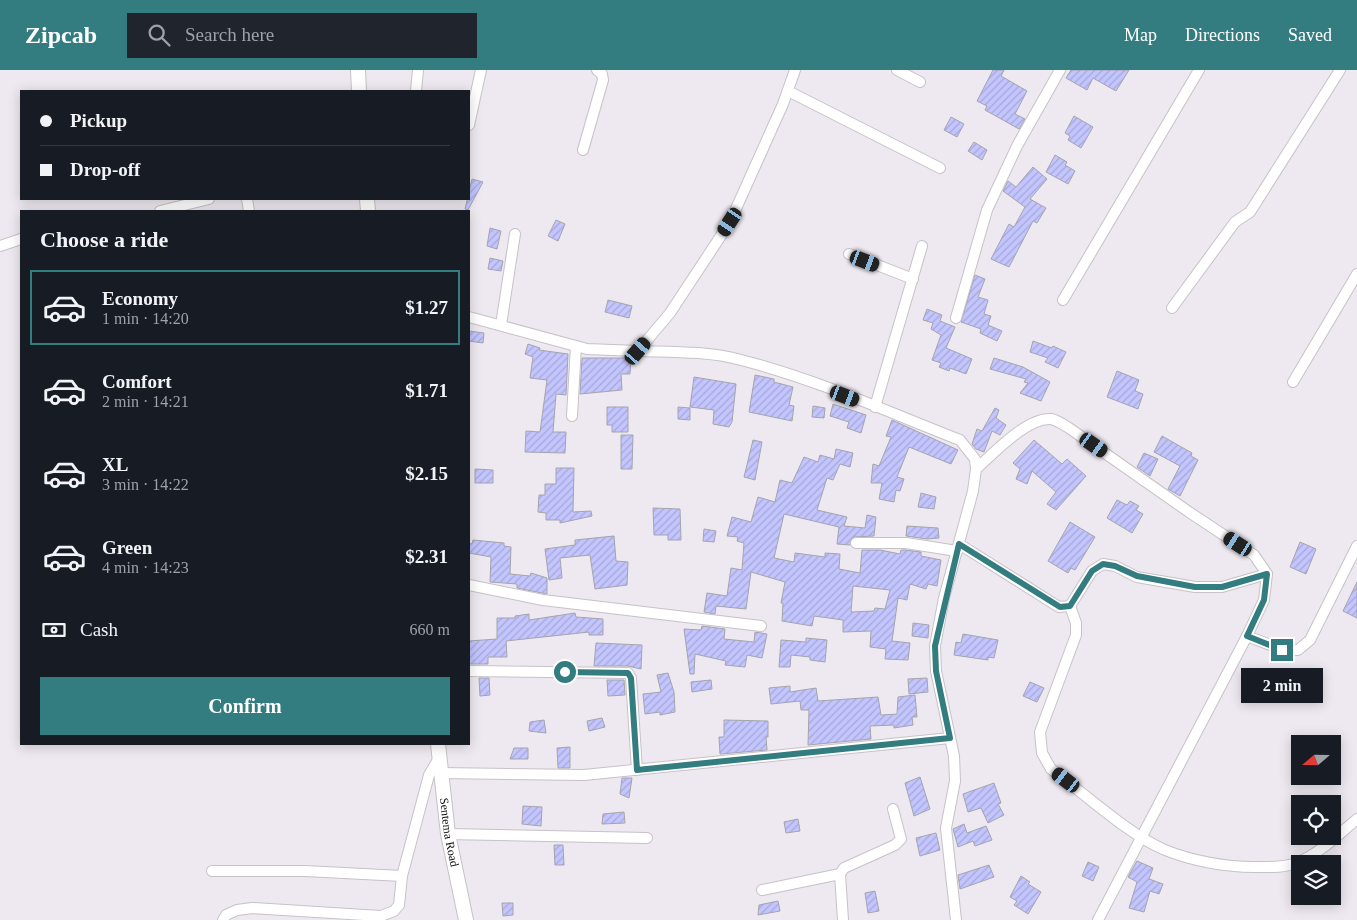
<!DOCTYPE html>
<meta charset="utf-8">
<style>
:root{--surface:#171b24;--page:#20242c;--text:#f1f3f6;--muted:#9ea1a6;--line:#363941;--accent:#337c80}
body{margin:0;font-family:"Times New Roman",serif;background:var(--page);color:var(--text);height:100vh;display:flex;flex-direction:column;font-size:19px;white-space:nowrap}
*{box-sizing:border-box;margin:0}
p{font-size:16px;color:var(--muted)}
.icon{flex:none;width:28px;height:28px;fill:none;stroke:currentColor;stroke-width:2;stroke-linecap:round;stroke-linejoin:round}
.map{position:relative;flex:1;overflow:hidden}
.panel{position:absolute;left:20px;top:140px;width:450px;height:535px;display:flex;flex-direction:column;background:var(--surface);border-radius:0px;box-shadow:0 2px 12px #0003}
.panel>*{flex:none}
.hud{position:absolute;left:20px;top:20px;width:450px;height:110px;border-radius:0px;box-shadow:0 2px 12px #0003;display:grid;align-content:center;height:110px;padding:0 20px;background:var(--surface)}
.needle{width:32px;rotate:250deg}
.fabs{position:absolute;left:1291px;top:665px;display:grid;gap:10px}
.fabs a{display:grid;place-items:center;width:50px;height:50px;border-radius:0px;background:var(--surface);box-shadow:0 2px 12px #0003;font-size:25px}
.end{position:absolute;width:22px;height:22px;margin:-11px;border:6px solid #337c80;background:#fff;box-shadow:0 0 0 2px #fff}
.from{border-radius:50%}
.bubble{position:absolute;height:35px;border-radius:0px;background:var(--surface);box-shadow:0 2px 12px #0003;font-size:16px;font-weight:800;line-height:35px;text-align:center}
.car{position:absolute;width:15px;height:30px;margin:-15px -8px;border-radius:6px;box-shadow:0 0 4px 1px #0007;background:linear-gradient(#222 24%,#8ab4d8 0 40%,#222 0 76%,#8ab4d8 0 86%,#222 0)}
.hud b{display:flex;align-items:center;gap:18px;height:48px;font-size:19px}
.hud b+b{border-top:1px solid var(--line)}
.hud i{width:12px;height:12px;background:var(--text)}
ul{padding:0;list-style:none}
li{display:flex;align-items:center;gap:15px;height:75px;margin:0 10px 8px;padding:0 10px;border:2px solid transparent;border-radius:0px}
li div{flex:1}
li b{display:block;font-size:19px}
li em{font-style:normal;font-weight:800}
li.active{border-color:var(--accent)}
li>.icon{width:45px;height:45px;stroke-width:1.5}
h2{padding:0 20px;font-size:22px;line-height:60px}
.pay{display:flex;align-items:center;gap:12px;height:55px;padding:0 20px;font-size:19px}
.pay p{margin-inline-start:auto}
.action{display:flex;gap:10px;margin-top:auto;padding:10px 20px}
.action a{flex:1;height:58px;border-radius:0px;background:var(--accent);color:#fff;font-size:20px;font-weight:800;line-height:58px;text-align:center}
header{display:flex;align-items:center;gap:30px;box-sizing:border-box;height:70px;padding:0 25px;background:var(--accent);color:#fff}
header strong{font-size:24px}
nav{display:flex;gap:28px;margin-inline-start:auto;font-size:18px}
.search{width:350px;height:45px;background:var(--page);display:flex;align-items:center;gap:12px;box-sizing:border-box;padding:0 18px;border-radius:0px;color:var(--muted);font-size:19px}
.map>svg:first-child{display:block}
.building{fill:url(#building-hatch);stroke:#a4a4ac;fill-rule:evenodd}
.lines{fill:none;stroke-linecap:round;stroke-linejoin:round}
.street-casing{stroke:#c7c1c8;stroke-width:12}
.secondary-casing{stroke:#c7c1c8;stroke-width:16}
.street{stroke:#fff;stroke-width:10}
.secondary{stroke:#fff;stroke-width:14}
.route{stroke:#337c80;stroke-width:6}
.labels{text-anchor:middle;stroke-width:4;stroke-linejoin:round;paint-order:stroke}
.street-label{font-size:12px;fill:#0d0b0d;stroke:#fcf6fd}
</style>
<header>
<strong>Zipcab</strong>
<div class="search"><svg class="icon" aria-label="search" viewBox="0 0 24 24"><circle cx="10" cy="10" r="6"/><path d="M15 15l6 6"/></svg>Search here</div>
<nav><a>Map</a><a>Directions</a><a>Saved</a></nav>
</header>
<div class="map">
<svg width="1357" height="850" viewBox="0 0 1357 850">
<defs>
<pattern id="building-hatch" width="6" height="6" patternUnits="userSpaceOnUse" patternTransform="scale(1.25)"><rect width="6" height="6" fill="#c3c5fe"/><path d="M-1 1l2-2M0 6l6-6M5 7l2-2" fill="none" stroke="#a6a8d8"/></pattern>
</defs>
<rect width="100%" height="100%" fill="#eee9f0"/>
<g class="building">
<polygon points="993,0 1004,0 1001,6 1027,21 1015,44 1025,49 1019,59 985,40 987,36 977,31"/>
<polygon points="1071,0 1129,0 1116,21 1093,8 1087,20 1066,8"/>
<polygon points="1074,46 1093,57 1081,78 1068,70 1070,66 1065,63"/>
<polygon points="951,47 964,54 957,67 944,60"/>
<polygon points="974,72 987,80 982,90 968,81"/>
<polygon points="1055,85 1067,92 1065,95 1075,101 1068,114 1046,102"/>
<polygon points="1033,97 1047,109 1030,129 1046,138 1037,153 1033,151 1009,197 991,189 1009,154 1014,157 1025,137 1003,121 1008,111 1016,117"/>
<polygon points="472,109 483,112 468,140 465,139"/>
<polygon points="556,150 565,154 558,171 548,166"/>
<polygon points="490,158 501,161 497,179 487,176"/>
<polygon points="490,188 503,191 501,201 488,199"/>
<polygon points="975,205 985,209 978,227 988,230 984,244 991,246 988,255 1002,261 997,271 980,263 981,259 961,252"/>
<polygon points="608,230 632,236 629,248 605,242"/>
<polygon points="927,239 942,245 940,251 955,257 946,278 972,289 966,304 950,298 949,301 939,297 941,293 932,290 941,265 931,259 933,253 923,250"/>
<polygon points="469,261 484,263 483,273 469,271"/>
<polygon points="1033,271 1052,278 1053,276 1066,282 1058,298 1045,292 1048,288 1030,282"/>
<polygon points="528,274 540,278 539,280 568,284 566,325 556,324 553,362 566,362 565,383 525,382 526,361 540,362 547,310 530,308 533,287 525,284"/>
<polygon points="582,288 631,288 630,304 621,304 622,320 580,324"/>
<polygon points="994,288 1023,297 1050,312 1041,331 1020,323 1028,313 1024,312 1026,309 990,299"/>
<polygon points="1117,301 1139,310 1135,321 1143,324 1138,339 1107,327"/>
<polygon points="755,305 774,309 774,312 793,317 789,335 794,336 792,351 749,342"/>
<polygon points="694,307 736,314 732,352 729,357 713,354 714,340 690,337"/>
<polygon points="833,334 866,345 861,363 847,358 849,352 830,346"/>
<polygon points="813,336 825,338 824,348 812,347"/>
<polygon points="607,337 628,337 628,362 612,362 612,355 607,355"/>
<polygon points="678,337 690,338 690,350 678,349"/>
<polygon points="995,338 999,340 996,348 1006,355 1000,365 992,361 984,382 976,379 972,374 977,359 982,361"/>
<polygon points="892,350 958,380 951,394 909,377 897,407 904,409 900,421 896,420 894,432 879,429 882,413 871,413 873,394 879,396 891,367 886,366"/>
<polygon points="621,365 633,365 632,399 621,399"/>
<polygon points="1162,366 1192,383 1191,386 1198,390 1180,426 1168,419 1180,396 1154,382"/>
<polygon points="753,370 762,372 755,410 744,407"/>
<polygon points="1034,370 1062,394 1067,389 1086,406 1056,440 1047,434 1056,422 1032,401 1027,414 1016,409 1020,399 1013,393"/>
<path d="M836 379 853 383 850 397 840 394 833 410 827 408 817 440 847 447 844 456 865 458 867 445 876 447 874 466 853 467 850 475 837 474 839 457 784 444 774 488 794 492 795 483 825 487V483L840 484 839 499 860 503 862 480H880L900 484 901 480H905L921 482V486L941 490 937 516 928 514 926 519 910 514 907 530 898 528 892 571 910 573 908 590 885 589 886 579 870 577 871 561 843 562V550L814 546 812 556 782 551 783 533H781L785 512 751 502 746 539 716 536 715 544 704 542 707 523 727 526 731 498 742 500 744 473 737 471 738 467 727 466 732 447 751 452 758 427 775 432 780 410 792 413 804 387 818 392 820 385 834 389ZM853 516 890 520 885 539 875 538 874 541 851 542Z"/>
<polygon points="1144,383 1158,389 1150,406 1137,397"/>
<polygon points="556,398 574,398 573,442 591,441 592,446 560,453 560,450 546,450 546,443 538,442 539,425 545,425 545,414 556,414"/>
<polygon points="475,399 493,400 493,413 475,413"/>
<polygon points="921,423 936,427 934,439 918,437"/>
<polygon points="1117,430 1127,435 1130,431 1139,436 1136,440 1143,444 1132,463 1107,448"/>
<polygon points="653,438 680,439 681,470 668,470 668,465 654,465"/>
<polygon points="1070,452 1095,467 1075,500 1071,498 1068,503 1048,491"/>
<polygon points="907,456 938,458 939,468 927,469 906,466"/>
<polygon points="704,459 716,461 714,472 703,471"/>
<polygon points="614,466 616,491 628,492 627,515 595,519 590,485 560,488 562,508 549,510 545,479 575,475 575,470"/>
<polygon points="473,470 504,473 504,476 511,477 510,504 530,506 531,503 547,508 547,524 517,518 517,514 490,512 491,487 469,483 469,473 472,474"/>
<polygon points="1300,472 1316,479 1306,504 1290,497"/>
<polygon points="1357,512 1357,548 1343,541"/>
<polygon points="575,543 576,547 603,549 603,565 589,565 589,562 506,571 507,587 488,587 488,594 469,594 469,571 497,569 497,548 515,548 515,546 529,544 529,550"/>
<polygon points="913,553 929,555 928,568 912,566"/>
<polygon points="702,556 725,559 724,569 754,572 755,562 767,564 762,588 747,585 745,597 725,595 726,591 695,584 694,604 690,604 684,559 701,560"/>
<polygon points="963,564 998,570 994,588 988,587 988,590 954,585 956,572 961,573"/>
<polygon points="806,568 827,570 825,592 810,590 810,587 791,585 790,597 779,597 781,570 806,572"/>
<polygon points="596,573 642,575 641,599 628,596 594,596"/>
<polygon points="668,603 674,622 675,642 660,645 660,642 645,644 643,624 661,622 657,605"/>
<polygon points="479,608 489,608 490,625 480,626"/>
<polygon points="927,608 928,622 909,624 908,609"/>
<polygon points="607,610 624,610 625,625 608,626"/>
<polygon points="711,610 712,619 692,622 691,612"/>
<polygon points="1030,612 1044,618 1037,632 1023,626"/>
<polygon points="790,616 790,622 816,618 818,631 878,627 881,645 897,644 898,627 915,625 917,647 912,647 913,655 894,658 894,655 870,656 871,669 808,675 809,640 801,640 800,631 771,634 769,618"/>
<polygon points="602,648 605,657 589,661 587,651"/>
<polygon points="544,650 546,663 529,661 530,652"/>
<polygon points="724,650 768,651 768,667 766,667 767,680 720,684 719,667 724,667"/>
<polygon points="570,677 570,698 558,698 557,678"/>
<polygon points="514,678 528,678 528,689 510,689"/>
<polygon points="920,707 930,739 914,746 905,713"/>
<polygon points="622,708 632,708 629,728 620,724"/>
<polygon points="994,713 1001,733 998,734 1004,745 988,753 981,738 968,742 963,724"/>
<polygon points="523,736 542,737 541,756 522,754"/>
<polygon points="624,742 625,753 602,754 603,744"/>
<polygon points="798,749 800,761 786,763 784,752"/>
<polygon points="964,754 967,763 986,756 992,770 975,776 973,771 958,777 953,759"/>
<polygon points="936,763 940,780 920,786 916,768"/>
<polygon points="554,775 563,775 564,795 555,795"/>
<polygon points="1137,791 1153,798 1149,809 1163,814 1159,824 1150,821 1144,842 1129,838 1137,812 1128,807"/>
<polygon points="1088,792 1099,797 1093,811 1082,806"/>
<polygon points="989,795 994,807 960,819 958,805"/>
<polygon points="1021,806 1030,812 1028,814 1041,822 1028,844 1014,835 1017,831 1010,827"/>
<polygon points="875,821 879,841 868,843 865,823"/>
<polygon points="778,831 780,841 758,845 759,835"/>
<polygon points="502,833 513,833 513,845 503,846"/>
</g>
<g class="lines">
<g class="street-casing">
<g id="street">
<polyline points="897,0 920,12"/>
<polyline points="416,21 418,0"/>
<polyline points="788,21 940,98"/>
<polyline points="469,55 481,0"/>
<polyline points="583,80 603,10 602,4 597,0"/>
<polyline points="247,129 249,141"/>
<polyline points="160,141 209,129"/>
<polyline points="0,176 21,169"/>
<polyline points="849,184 913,209"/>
<polyline points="1063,230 1199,0"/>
<polyline points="1172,238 1235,152 1250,142 1340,0"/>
<polyline points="469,247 587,279 638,281 670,243 730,152 783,34 795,0"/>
<polyline points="956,248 987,140 1017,76 1060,0"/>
<polyline points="501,255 515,164"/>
<path d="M638 281C672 282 708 281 741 290 816 309 888 342 960 370L975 389 976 399 973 421 944 528 935 576 936 601 954 686 955 711 946 758 956 850"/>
<polyline points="1293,312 1357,204"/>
<polyline points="875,337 922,176"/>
<polyline points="572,346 576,276"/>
<path d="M976 399C993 384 1027 347 1051 349 1057 350 1064 355 1069 358L1189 442 1254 485 1267 504 1264 530 1247 566 1098 850"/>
<polyline points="856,473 906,473 957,481"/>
<polyline points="959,474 1059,537 1070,536 1092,501 1103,494 1115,496 1137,507 1195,517 1222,517 1267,504"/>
<polyline points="469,515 543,530 761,556"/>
<path d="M1070 536 1076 553V565L1040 662 1042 683 1051 699C1084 723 1129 765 1165 780 1192 791 1226 797 1254 797 1268 797 1283 798 1296 793 1318 785 1339 764 1357 749"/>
<polyline points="1247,566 1283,580 1298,580 1310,570 1357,476"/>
<polyline points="469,601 628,603 631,608 637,700"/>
<polyline points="440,703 584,705 950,668"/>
<polyline points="448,764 647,768"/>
<polyline points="212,801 305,801 402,806"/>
<polyline points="762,820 840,804"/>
<polyline points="223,850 226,845 237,840 252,838 381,846 394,841 399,835 402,806 429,705 439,688"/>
<polyline points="843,850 840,804 844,798 895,775 901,769 893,739"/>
</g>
</g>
<g class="secondary-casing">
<g id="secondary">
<polyline points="358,0 359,21"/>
<polyline points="367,129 368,141"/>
<path id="s1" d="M438 674 448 764 466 850"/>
</g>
</g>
<use href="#street" class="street"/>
<use href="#secondary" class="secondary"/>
</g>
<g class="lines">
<polyline class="route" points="565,602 628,603 631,608 637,700 950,668 936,601 935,576 959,474 1060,537 1070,536 1092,501 1103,494 1115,496 1137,506 1195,517 1222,517 1267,504 1264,530 1247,566 1282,580"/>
</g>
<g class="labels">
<g class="street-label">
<text dy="4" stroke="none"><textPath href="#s1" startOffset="89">Sentema Road</textPath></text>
</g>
</g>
</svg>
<div class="fabs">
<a><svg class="needle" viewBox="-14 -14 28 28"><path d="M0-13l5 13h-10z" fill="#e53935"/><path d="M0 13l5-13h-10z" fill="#9ea1a6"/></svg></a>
<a><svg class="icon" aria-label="locate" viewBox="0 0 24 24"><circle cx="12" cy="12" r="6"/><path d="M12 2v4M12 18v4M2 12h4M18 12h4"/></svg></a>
<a><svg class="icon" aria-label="layers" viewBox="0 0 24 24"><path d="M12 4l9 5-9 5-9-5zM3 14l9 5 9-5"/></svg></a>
</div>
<i class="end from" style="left:565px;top:602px"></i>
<i class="end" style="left:1282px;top:580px"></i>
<div class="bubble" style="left:1241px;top:598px;width:82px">2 min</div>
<i class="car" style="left:730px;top:152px;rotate:213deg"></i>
<i class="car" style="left:865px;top:191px;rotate:111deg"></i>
<i class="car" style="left:638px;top:281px;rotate:41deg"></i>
<i class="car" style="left:845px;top:326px;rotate:111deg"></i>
<i class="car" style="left:1094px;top:375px;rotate:125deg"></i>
<i class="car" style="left:1238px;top:474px;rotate:303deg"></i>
<i class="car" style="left:1066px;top:710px;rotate:307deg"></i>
<div class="hud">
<b><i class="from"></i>Pickup</b>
<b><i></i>Drop-off</b>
</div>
<section class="panel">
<h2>Choose a ride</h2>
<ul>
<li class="active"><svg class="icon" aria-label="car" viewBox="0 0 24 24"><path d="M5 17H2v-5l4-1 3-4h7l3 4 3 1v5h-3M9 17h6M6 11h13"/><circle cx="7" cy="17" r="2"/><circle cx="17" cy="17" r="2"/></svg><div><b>Economy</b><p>1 min · 14:20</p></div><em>$1.27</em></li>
<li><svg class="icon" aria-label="car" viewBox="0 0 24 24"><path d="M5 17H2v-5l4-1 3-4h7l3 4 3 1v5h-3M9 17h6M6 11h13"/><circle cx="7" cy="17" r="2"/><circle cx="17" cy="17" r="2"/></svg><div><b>Comfort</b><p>2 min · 14:21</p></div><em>$1.71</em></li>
<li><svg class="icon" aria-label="car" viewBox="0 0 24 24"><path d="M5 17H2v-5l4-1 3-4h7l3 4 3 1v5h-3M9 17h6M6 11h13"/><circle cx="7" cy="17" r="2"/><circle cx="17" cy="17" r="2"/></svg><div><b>XL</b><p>3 min · 14:22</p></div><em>$2.15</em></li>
<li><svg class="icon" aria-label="car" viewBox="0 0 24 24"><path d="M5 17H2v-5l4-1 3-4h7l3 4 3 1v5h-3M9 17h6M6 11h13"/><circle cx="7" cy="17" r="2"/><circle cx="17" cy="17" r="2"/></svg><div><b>Green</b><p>4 min · 14:23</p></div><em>$2.31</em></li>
</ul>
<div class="pay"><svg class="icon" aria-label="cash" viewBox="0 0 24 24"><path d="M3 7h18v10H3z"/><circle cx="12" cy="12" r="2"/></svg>Cash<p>660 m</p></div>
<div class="action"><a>Confirm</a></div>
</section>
</div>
